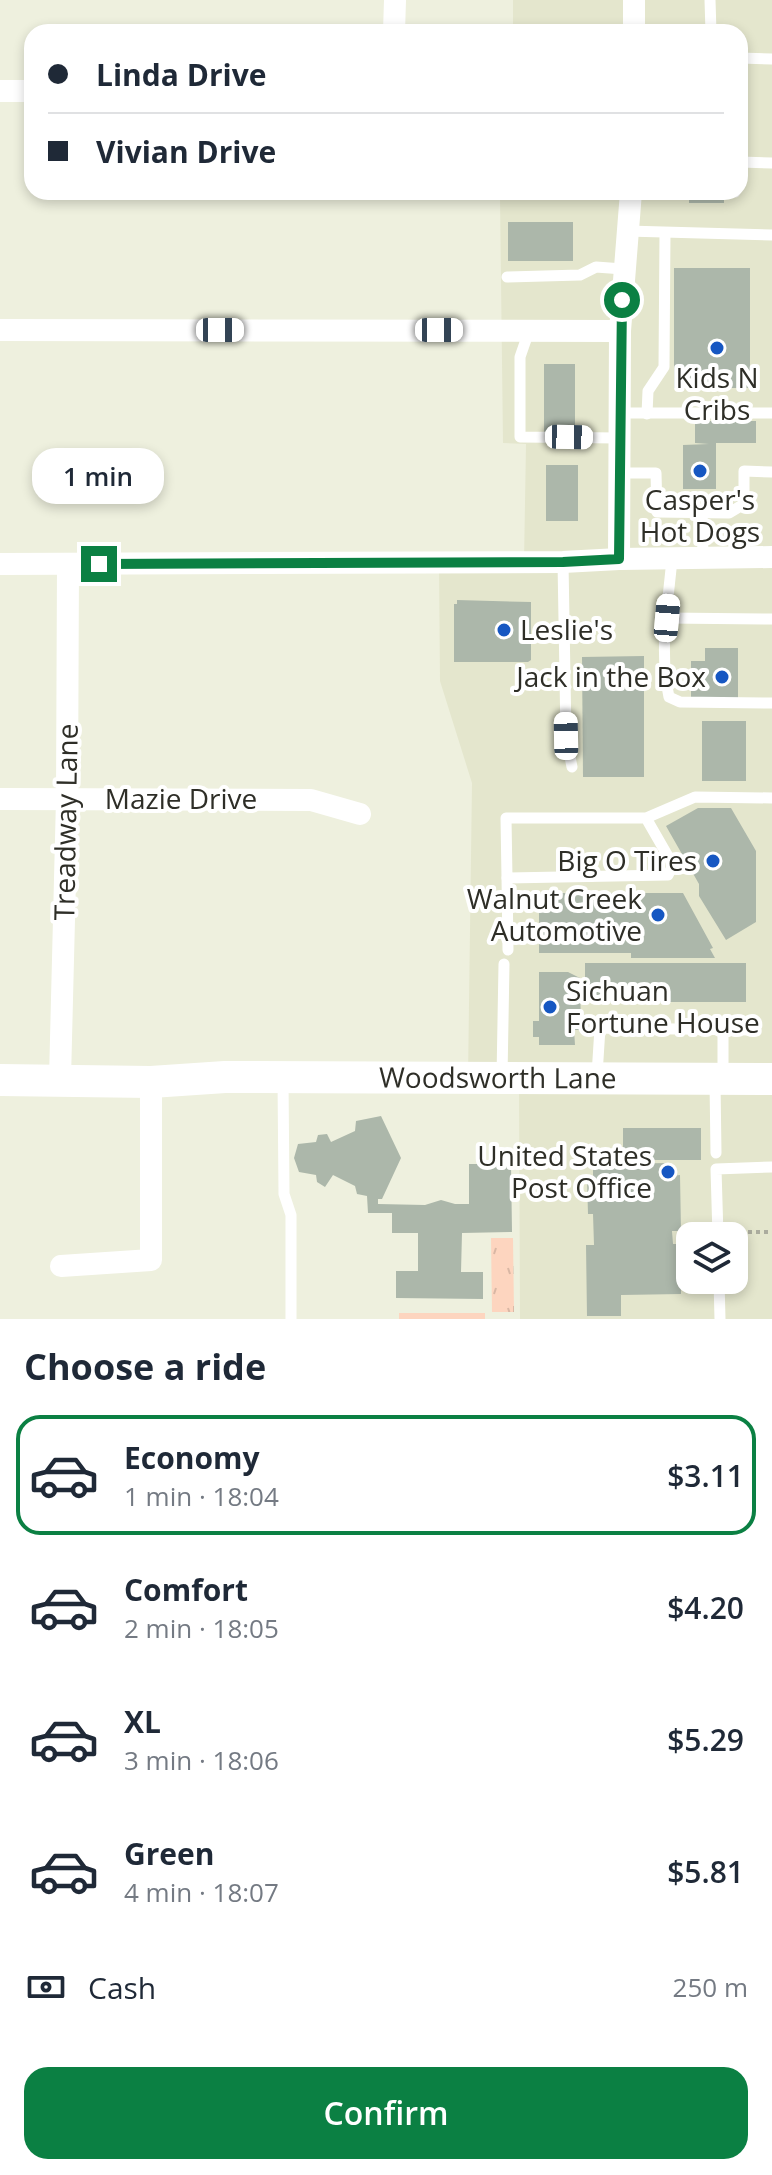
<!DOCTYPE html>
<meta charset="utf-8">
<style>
:root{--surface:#fff;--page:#f2f2f3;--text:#1f2937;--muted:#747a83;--line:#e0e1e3;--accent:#0b8043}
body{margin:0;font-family:"Open Sans",sans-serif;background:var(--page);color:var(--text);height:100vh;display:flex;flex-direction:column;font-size:30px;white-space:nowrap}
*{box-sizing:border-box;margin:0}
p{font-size:26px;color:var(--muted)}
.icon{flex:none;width:44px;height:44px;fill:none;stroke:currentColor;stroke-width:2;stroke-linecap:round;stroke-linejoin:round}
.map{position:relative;height:1319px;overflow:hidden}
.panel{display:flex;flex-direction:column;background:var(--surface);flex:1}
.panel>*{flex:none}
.hud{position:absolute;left:24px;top:24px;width:724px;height:176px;border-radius:24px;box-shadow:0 4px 12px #0003;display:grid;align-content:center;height:176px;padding:0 24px;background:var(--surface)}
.fabs{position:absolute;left:676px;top:1222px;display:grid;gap:16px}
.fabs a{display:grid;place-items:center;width:72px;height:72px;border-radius:16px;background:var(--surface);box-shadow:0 4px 12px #0003;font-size:40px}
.end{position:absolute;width:36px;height:36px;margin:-18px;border:10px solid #0b8043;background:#fff;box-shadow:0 0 0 4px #fff}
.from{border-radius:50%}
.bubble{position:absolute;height:56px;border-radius:24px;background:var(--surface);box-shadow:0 4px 12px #0003;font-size:26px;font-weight:600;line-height:56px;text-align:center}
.car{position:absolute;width:24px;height:48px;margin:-24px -12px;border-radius:10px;box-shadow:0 0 6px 2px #0007;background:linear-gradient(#fff 24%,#345 0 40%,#fff 0 76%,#345 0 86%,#fff 0)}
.hud b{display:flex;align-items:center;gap:28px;height:76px;font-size:30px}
.hud b+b{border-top:2px solid var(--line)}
.hud i{width:20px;height:20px;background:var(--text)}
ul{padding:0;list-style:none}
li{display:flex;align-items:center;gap:24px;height:120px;margin:0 16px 12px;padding:0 8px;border:4px solid transparent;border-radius:24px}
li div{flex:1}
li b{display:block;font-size:30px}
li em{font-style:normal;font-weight:600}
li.active{border-color:var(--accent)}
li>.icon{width:72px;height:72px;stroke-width:1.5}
h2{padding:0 24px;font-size:36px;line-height:96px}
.pay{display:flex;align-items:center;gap:20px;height:88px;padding:0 24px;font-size:30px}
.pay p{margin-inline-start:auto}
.action{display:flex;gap:16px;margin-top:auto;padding:16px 24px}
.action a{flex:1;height:92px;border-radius:24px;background:var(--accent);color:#fff;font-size:32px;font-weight:600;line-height:92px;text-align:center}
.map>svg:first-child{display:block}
.built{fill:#e4e6cd;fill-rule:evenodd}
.green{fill:#fdd5bf}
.park{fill:url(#park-tufts)}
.building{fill:#acb7aa}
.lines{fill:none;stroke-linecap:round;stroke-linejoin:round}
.path{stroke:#abac9e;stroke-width:4;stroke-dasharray:4 4;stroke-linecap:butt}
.lane{stroke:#fff;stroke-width:11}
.street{stroke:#fff;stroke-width:22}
.secondary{stroke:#fff;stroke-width:32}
.route{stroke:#0b8043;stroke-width:10}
.poi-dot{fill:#1657c2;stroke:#fff;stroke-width:3}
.labels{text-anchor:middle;stroke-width:8;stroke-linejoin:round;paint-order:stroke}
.poi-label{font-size:28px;fill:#2e2e27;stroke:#fff;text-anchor:end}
.street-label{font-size:28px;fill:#2e2e27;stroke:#fff}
</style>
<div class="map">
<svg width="772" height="1319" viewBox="0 0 772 1319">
<defs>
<pattern id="park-tufts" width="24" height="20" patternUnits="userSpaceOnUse" patternTransform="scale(2)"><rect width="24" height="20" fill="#fdd5bf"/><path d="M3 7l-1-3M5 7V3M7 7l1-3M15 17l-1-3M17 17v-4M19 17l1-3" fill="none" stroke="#d9b7a4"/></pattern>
</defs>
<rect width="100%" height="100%" fill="#eef0de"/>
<path class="built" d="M513 0H772V1319H520L519 1078H468L472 783 440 681 439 562H524L526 444 503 443 500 198H513V192H740V32H513ZM690 1236H734V1280H690Z"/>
<rect class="green" x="399" y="1313" width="86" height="6"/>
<polygon class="park" points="491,1238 513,1238 514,1312 492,1312"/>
<g class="building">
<rect x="689" y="192" width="35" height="11"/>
<rect x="508" y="222" width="65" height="39"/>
<rect x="674" y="268" width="76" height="120"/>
<rect x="544" y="364" width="31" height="70"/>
<polygon points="695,421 756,421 756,443 716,443 716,489 683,489 683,445 709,444 695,443"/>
<rect x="546" y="465" width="32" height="56"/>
<polygon points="457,600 531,602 531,660 528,662 454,662 454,604 457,604"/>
<polygon points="705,648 738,648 738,701 691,702 691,661 705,661"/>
<polygon points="644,656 644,777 583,777 582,657"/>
<rect x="702" y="721" width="44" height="60"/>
<polygon points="698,808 731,808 756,851 756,922 726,940 699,896 699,884 666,826"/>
<polygon points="539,893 683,893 713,948 710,949 715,958 631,958 631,953 539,953"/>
<rect x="585" y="963" width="161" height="39"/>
<polygon points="539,972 568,972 580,978 581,1030 574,1030 575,1045 539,1045 539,1037 533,1037 533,1021 539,1021"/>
<polygon points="381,1116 401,1158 382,1199 378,1199 378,1204 425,1205 441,1200 455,1204 469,1204 469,1164 511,1164 512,1232 462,1233 461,1272 483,1272 483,1299 396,1298 396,1271 418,1271 418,1233 392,1233 392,1213 368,1213 367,1196 357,1194 355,1186 333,1175 325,1187 317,1182 316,1175 299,1172 294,1158 298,1144 316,1142 318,1135 327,1134 331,1142 355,1131 356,1121"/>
<rect x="623" y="1128" width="78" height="32"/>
<polygon points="671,1163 671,1176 680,1175 681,1231 672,1231 673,1244 681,1244 681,1294 621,1295 621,1316 587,1316 586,1245 594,1245 593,1214 588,1214 587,1179 593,1179 593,1164"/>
</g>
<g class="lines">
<polyline class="path" points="732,1232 772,1232"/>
<g class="lane">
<polyline points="710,0 711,32"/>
<polyline points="740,65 740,58 772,59"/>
<polyline points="740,162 772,163"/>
<polyline points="681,192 735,192"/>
<polyline points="627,231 772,235"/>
<polyline points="507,277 580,275 596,267 623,269"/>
<polyline points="529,331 520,357 520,437 618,438"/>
<polyline points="619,413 772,413"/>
<polyline points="647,414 648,391 664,367 665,233"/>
<polyline points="619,473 656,473 657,512 729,513 744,504 744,471 772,472"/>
<polyline points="702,512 703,558"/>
<path d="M672 559C668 603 659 653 669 697L680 702 772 703"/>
<polyline points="563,562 566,736 572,767"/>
<polyline points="667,618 772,619"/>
<polyline points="646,818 673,865 668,875 507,878 506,818 646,818 695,797 772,798"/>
<polyline points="507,878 508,950"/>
<polyline points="723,1030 723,1077"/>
<polyline points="597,1075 600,1028 753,1030"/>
<polyline points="502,1077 504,964"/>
<polyline points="283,1079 284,1194 291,1215 291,1319"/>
<polyline points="715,1082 716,1153"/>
<polyline points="718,1236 716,1169 772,1167"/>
<polyline points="719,1280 720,1319"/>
</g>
<g class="street">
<polyline points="634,0 634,32"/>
<polyline points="394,32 395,0"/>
<polyline points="0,91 32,91"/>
<polyline points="0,330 620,331"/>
<polyline points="619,559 620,331 631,192"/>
<polyline points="0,564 563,562 619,559 772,557"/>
<polyline points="0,799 311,800 360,814"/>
<polyline points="60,1079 67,799 68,564"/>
<polyline points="61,1266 151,1260 151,1082"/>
</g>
<path class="secondary" id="s1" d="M0 1080 151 1082 225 1077 772 1079"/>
</g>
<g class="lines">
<polyline class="route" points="99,564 563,562 619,559 622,300"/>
</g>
<g class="poi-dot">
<circle cx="717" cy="348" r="8"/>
<circle cx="700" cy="471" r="8"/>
<circle cx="504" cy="630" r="8"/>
<circle cx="722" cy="677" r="8"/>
<circle cx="713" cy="861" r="8"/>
<circle cx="658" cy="915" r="8"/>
<circle cx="550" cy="1007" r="8"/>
<circle cx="668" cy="1172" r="8"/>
</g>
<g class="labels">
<g class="poi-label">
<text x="717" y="388" text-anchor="middle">Kids N<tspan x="717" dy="32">Cribs</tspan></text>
<text x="700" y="510" text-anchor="middle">Casper's<tspan x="700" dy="32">Hot Dogs</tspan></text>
<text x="520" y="640" text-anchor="start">Leslie's</text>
<text x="706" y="687">Jack in the Box</text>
<text x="697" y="871">Big O Tires</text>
<text x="642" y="909">Walnut Creek<tspan x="642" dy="32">Automotive</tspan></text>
<text x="566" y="1001" text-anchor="start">Sichuan<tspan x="566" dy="32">Fortune House</tspan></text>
<text x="652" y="1166">United States<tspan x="652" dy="32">Post Office</tspan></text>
</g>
<g class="street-label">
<text x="181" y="809">Mazie Drive</text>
<text transform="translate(66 822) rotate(-89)" y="10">Treadway Lane</text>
<text dy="10" stroke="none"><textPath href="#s1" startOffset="498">Woodsworth Lane</textPath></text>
</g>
</g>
</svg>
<div class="fabs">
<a><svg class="icon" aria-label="layers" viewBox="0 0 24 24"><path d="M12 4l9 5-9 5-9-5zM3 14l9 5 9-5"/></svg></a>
</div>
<i class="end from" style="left:622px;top:300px"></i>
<i class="end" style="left:99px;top:564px"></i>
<div class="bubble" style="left:32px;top:448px;width:132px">1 min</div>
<i class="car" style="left:220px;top:330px;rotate:90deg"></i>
<i class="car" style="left:439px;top:330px;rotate:90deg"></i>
<i class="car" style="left:569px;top:437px;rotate:91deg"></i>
<i class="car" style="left:667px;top:618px;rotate:5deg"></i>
<i class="car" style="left:566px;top:736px;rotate:359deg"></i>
<div class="hud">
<b><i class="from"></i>Linda Drive</b>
<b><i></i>Vivian Drive</b>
</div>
</div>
<section class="panel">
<h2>Choose a ride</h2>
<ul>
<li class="active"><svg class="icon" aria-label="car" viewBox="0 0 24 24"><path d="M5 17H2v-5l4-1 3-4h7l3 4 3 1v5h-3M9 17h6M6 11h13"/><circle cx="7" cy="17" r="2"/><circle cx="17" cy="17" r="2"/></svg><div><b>Economy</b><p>1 min · 18:04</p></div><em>$3.11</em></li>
<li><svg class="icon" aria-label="car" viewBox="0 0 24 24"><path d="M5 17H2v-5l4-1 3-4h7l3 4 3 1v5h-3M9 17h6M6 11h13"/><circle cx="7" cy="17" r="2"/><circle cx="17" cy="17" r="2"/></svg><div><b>Comfort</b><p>2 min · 18:05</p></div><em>$4.20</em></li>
<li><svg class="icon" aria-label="car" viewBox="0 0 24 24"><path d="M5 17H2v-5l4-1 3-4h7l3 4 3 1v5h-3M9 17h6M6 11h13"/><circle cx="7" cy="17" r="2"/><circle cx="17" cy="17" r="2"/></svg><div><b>XL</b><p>3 min · 18:06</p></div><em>$5.29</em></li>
<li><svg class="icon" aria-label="car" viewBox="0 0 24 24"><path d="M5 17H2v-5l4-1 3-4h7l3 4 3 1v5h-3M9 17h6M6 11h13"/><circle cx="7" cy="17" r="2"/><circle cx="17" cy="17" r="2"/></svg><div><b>Green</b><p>4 min · 18:07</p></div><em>$5.81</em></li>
</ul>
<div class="pay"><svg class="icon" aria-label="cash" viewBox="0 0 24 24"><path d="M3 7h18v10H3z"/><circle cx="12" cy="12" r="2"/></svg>Cash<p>250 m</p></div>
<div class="action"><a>Confirm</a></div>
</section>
